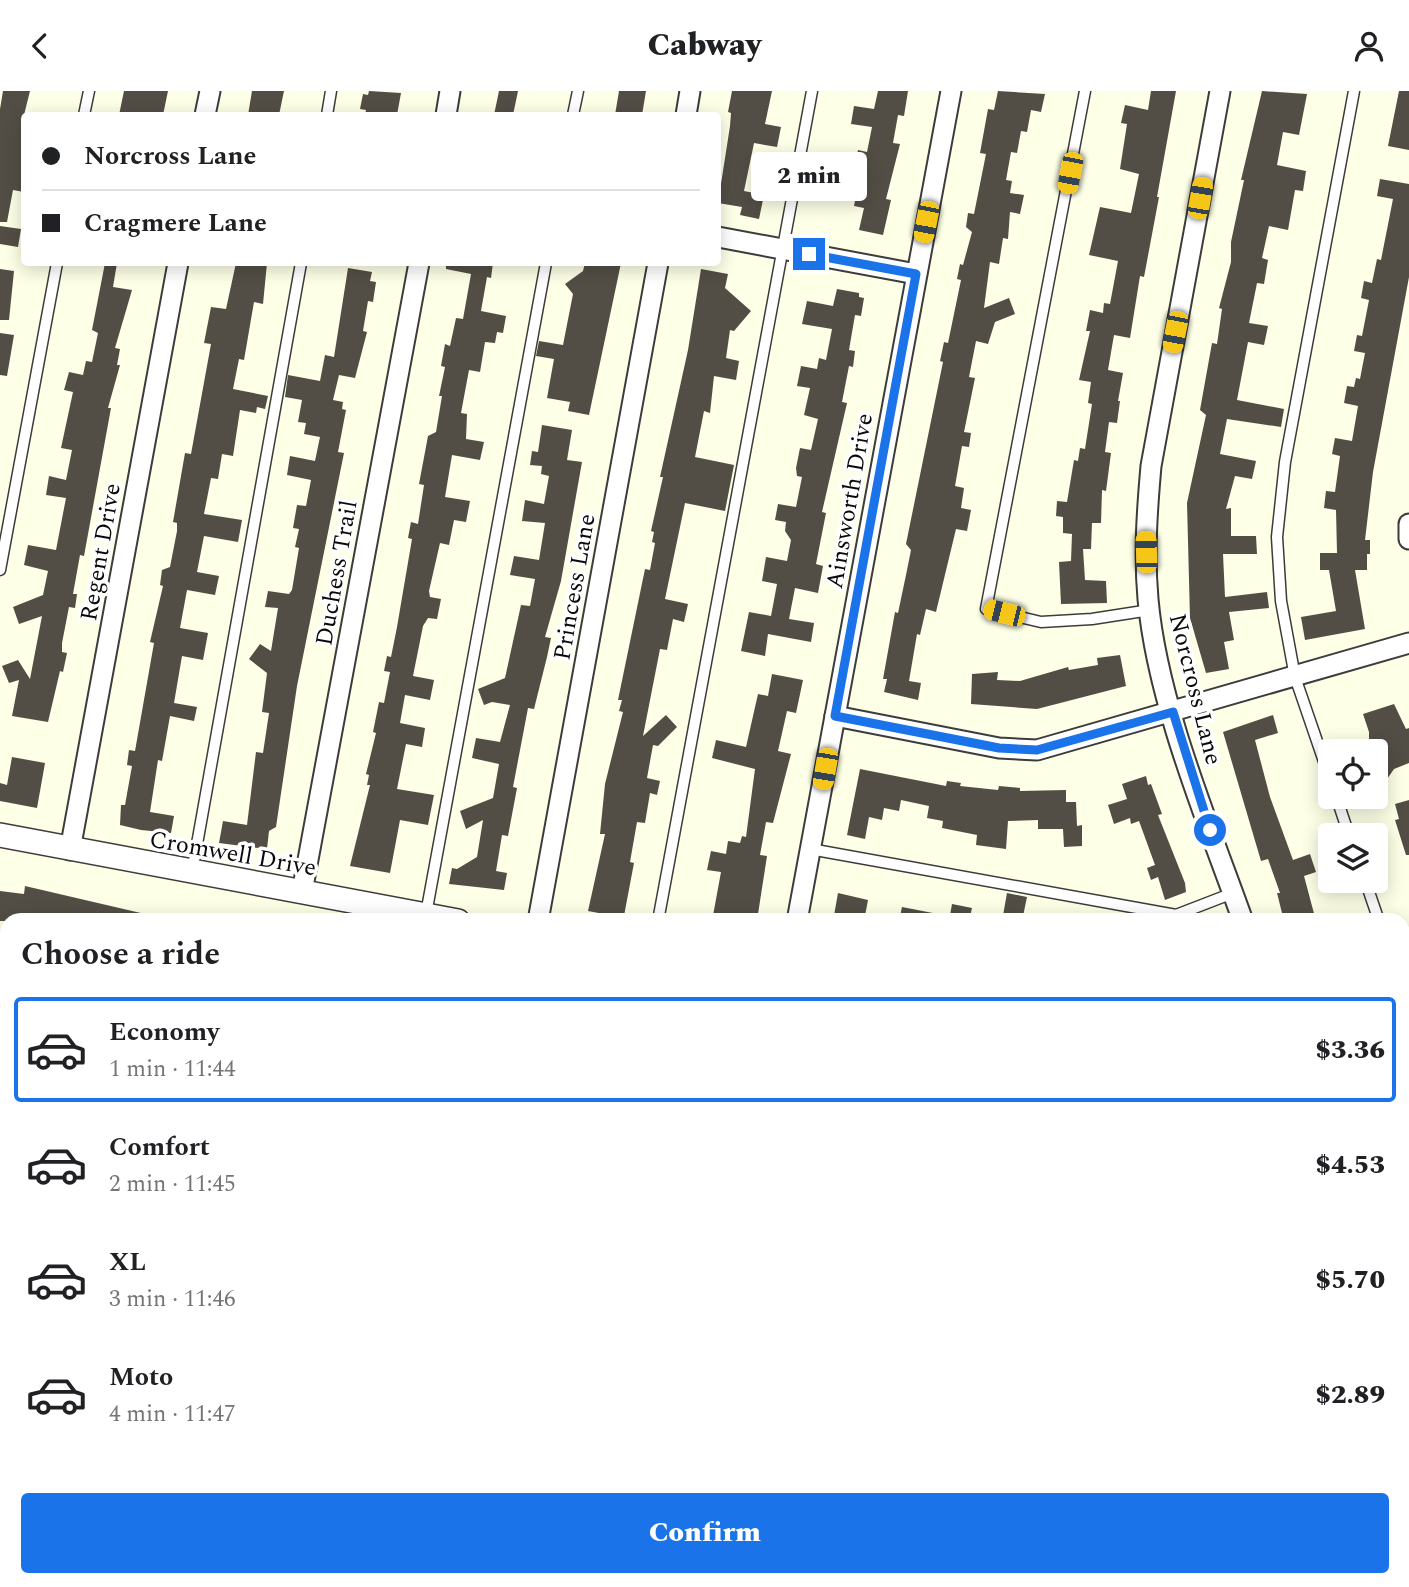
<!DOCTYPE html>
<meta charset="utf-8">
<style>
:root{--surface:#fff;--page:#f2f2f2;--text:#202124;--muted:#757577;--line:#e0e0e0;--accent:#1a73e8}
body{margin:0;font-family:Spectral,serif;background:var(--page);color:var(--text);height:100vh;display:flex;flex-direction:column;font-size:26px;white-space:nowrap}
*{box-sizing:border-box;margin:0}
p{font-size:23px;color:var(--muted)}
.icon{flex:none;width:38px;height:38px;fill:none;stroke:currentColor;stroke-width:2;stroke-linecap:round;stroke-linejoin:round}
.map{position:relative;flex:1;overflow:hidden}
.sheet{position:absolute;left:0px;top:822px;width:1410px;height:674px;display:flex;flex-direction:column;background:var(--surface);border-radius:21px 21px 0 0;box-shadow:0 4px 18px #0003}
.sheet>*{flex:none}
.hud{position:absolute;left:21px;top:21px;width:700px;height:154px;border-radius:7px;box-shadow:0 4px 18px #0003;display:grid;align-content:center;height:154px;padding:0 21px;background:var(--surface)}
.buttons{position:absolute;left:1318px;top:648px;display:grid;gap:14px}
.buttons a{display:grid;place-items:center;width:70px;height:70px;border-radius:7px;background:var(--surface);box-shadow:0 4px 18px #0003;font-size:35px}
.end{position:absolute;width:32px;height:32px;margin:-16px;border:9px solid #1a73e8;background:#fff;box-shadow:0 0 0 4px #fff}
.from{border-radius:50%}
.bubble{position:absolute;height:49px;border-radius:7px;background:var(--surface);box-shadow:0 4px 18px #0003;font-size:23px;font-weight:800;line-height:49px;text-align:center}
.car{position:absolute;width:21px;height:42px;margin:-21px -10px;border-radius:9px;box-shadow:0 0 5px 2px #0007;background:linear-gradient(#f5c518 24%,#345 0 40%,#f5c518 0 76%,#345 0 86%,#f5c518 0)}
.hud b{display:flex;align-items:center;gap:24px;height:66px;font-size:26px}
.hud b+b{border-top:2px solid var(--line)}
.hud i{width:18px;height:18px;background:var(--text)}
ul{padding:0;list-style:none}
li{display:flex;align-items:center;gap:21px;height:105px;margin:0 14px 10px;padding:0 7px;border:4px solid transparent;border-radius:7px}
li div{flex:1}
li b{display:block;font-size:26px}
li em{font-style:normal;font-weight:800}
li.selected{border-color:var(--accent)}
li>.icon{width:63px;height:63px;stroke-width:1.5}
h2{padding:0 21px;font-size:32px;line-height:84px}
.action{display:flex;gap:14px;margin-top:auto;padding:14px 21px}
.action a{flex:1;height:80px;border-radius:7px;background:var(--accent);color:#fff;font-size:28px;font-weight:800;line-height:80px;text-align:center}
header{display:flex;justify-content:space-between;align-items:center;height:91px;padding:0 21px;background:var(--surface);font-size:32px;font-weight:800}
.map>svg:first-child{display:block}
.green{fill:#bdecad}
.building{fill:#534e45}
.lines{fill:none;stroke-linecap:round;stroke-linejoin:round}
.service-casing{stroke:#3c3c3c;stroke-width:13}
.minor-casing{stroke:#3c3c3c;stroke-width:23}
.tertiary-casing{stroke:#3c3c3c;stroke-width:26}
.service{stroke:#fff;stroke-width:10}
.minor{stroke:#fff;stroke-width:19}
.tertiary{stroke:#fff;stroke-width:23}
.route{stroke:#1a73e8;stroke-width:9}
.labels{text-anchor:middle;stroke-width:7;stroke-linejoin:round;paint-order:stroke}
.street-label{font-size:24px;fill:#090909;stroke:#fff}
</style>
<header><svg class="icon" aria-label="back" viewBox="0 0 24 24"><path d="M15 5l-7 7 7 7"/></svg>Cabway<svg class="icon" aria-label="person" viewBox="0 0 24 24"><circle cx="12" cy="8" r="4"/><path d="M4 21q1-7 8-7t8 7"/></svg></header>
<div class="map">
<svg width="1409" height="1496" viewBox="0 0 1409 1496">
<rect width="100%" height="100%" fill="#fdffe6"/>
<g class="green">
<polygon points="0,879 7,880 7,974 0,972"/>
<polygon points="1404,1137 1409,1138 1409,1231 1404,1230"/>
</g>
<g class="building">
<polygon points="3,0 30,0 24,24 24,101 13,99 7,131 0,131 0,18"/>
<polygon points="124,0 168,0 163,24 119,24"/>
<polygon points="252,0 284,0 279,24 248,24"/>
<polygon points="369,0 401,2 397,24 365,24 366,19 360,18 363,3 368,4"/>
<polygon points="499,0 518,0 513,24 494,24"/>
<polygon points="619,0 646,0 642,24 615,24"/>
<polygon points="732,0 772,0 765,33 781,36 777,56 754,52 753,57 744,100 764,104 759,128 740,124 742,116 718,112 730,35 731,22 728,21"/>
<polygon points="878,0 908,0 904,25 898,24 893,52 900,53 886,108 891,109 883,144 859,139 864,117 854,115 859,89 842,86 845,67 856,69 858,59 867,61 872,36 851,33 854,15 874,18"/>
<polygon points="998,0 1045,3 1041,21 1031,19 1027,41 1021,40 1017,62 1011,61 1006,89 1012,90 1010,102 1024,104 1020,123 1010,121 1008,148 1003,147 999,173 990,171 984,217 1009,207 1015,223 995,231 988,253 976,250 969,286 975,287 964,341 971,342 969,356 962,355 955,395 964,397 961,417 971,419 967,440 956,438 936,521 926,518 920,544 917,543 909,590 921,592 918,609 884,601 887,588 883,588 895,521 898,522 906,484 911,459 906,453 943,271 940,270 944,251 948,252 961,189 957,188 960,173 963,174 972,141 966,136 968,122 974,123 986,63 980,62 988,18 994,19"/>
<polygon points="1151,0 1176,0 1157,106 1159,106 1144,186 1140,185 1130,247 1114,244 1108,279 1123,282 1118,310 1120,310 1117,332 1109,331 1105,361 1111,362 1106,400 1102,399 1101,432 1092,432 1091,458 1083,458 1085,489 1106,490 1107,512 1061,513 1059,471 1071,470 1072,443 1063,442 1063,426 1056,425 1057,410 1067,411 1074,369 1078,370 1080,357 1085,358 1092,313 1088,312 1091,291 1079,289 1090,240 1086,240 1090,219 1103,222 1104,212 1110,213 1118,170 1089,164 1100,116 1131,122 1139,83 1120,78 1127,33 1121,32 1125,14 1148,19"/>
<polygon points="1262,0 1307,3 1299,44 1283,41 1277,74 1306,80 1303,100 1295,99 1288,139 1269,135 1262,167 1268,169 1264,193 1257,192 1249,232 1268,235 1264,254 1248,251 1237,309 1284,318 1281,336 1227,328 1220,363 1256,370 1252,388 1235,385 1226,418 1231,417 1231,445 1256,445 1257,463 1223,463 1225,506 1267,501 1269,517 1229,521 1234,549 1224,551 1229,578 1206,582 1190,527 1187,412 1206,324 1200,319 1212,252 1217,253 1222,218 1219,217 1231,171 1231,151 1244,89 1241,89"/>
<polygon points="1399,0 1409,0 1409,59 1388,55"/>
<polygon points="1380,88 1409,93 1409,186 1373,381 1365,449 1370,449 1370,463 1367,463 1367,479 1355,479 1365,538 1305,549 1301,526 1336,520 1329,479 1320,479 1320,462 1337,462 1336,419 1324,417 1326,400 1335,401 1340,365 1332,363 1335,347 1352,350 1358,315 1344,312 1347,295 1354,296 1356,287 1360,288 1365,262 1354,260 1357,244 1362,245 1369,209 1361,207 1364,190 1372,192 1377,168 1381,169 1393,108 1377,105"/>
<polygon points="0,135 21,138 18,156 0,153"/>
<polygon points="105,172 117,172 113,196 132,199 115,257 120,258 117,274 120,274 108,317 111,317 84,465 80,464 73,503 77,503 75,517 69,516 62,552 62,561 67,562 63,581 60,580 48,631 12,625 19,589 9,592 2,575 18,569 30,588 42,525 19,533 13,516 43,504 48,480 24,474 28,454 56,459 66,407 46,404 49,385 66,389 72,359 61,357 73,301 64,299 69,281 83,284 86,270 92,271 98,242 92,239"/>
<polygon points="236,172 267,172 263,213 254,211 244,269 239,268 233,298 268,305 265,318 257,316 256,322 240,319 233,365 222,363 218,388 211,387 204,423 242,429 238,451 204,445 197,481 219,485 215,504 187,499 180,537 208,542 203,569 182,565 174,612 197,616 194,630 170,625 162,670 158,669 150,721 174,725 171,742 141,739 120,734 121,714 125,714 132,675 127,674 129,659 135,660 154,552 150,551 163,495 160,494 162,479 170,476 177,440 177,432 173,431 185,362 191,363 211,253 204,252 211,216 226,218"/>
<polygon points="446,172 493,172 491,187 487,186 481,220 506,225 503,242 497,241 495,252 485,251 480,281 469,279 461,322 467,323 466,348 484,351 480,369 452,364 445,406 470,410 466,431 454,429 449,454 440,452 429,500 430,506 441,508 437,528 428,527 423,535 413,585 434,589 430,609 405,604 400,632 425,637 422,656 406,653 397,698 434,704 428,734 400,729 390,782 350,775 370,694 367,694 369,684 366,683 376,642 373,641 379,611 384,612 390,581 384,580 387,565 391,566 397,536 412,448 408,447 411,431 418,433 424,394 419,393 428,345 436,341 442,305 439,305 445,276 441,275 445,253 450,255 456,227 463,228 471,183 446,178"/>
<polygon points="585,172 621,172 589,324 568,320 570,311 547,307 554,268 536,265 539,250 563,254 573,203 565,193 583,180"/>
<polygon points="348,177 372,181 370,190 376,191 373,211 368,210 363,240 367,241 355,287 339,284 333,309 343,311 342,318 346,319 338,361 344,362 297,595 276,736 269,740 267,758 219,752 223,730 247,734 256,661 263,662 269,622 262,621 267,582 249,568 260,553 271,560 278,517 265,516 268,500 289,503 292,499 299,457 295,456 299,438 293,437 297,414 306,415 311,389 287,384 290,365 315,370 320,346 304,343 306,332 298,331 302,309 285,306 288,284 320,290 325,264 334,266"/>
<polygon points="0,178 14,180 9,229 0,229"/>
<polygon points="701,178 728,183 725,197 751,220 734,240 730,239 726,267 739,270 736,289 714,285 710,322 704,320 695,366 734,374 725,420 685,412 665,508 688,513 684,531 673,528 667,559 660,558 643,645 666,624 677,636 658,655 653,654 647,687 660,690 657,704 650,702 645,732 637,731 630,771 634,772 623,830 603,830 604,823 588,820 605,743 600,743 605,693 623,621 619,620 622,609 618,609 645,478 650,479 655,452 652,451 654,441 651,440 663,386 660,386 688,259"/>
<polygon points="837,198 859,202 859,206 864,207 861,225 855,224 849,259 855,260 853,276 849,275 842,311 847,312 822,421 826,422 816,473 823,475 818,502 795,497 789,528 814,532 811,551 768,543 765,565 741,560 749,521 771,525 777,493 762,490 766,466 787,470 791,449 785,440 786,431 775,429 778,413 796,416 802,386 797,385 796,377 800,357 811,359 818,328 804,324 810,297 797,295 801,275 817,278 819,267 826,269 832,238 802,233 807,210 833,215"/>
<polygon points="0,242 14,244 7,285 0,284"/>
<polygon points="542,334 572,339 567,369 582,371 561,490 545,546 551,547 547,566 534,618 528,617 513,696 517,697 508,745 502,744 496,780 507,782 504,799 449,793 452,777 457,778 477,766 483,729 466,738 460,720 493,707 499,673 472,667 476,647 500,651 510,614 492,611 484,614 478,598 505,587 521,514 530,515 535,488 510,484 514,465 539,469 545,432 522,430 525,409 544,413 549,385 541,383 542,375 530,374 532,360 538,361"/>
<polygon points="1120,564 1126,595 1037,618 971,613 972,583 998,581 997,589 1020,590 1068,576 1069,579 1098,574 1097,567"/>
<polygon points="772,583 803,589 796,622 787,620 778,660 791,663 773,732 766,731 760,764 767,765 758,823 748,825 748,830 712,830 721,781 707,779 711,760 726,763 728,750 740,752 742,745 746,746 755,678 712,667 716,649 746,656 758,603 768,605"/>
<polygon points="1394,613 1406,638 1409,637 1409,672 1394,678 1385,691 1376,685 1376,676 1382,667 1369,654 1369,641 1363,623"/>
<polygon points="1273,624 1278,642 1255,649 1270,706 1293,769 1310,763 1316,781 1304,785 1316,830 1284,830 1277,802 1280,802 1268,768 1261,770 1223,641"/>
<polygon points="12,666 45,672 37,717 0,710 0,692 7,694"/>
<polygon points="860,678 946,695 947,690 961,692 960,695 998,699 999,695 1020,697 1020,700 1066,699 1066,711 1076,711 1077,735 1082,734 1082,755 1064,756 1063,738 1038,738 1038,729 1008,730 1006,758 976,754 977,744 942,737 943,730 927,727 929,715 901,709 899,720 884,717 882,729 869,726 865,748 847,744"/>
<polygon points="1146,685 1148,694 1151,693 1162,723 1158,724 1185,792 1186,801 1165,809 1158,786 1151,789 1147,777 1155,774 1139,730 1131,733 1130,727 1114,733 1108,714 1127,708 1122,693"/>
<polygon points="1409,709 1409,764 1406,764 1395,729 1399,728 1395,713"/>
<polygon points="25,795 145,823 145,830 70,827 69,830 0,830 0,800 24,803"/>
<polygon points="838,802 868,809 864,830 833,830"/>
<polygon points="1007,802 1027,806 1022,830 1002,830"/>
<polygon points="952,813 972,817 969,830 949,830"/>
<polygon points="902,816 938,823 937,830 899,830"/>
</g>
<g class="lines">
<g class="service-casing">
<g id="service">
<polyline points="1085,0 986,518 1041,531 1092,528 1150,519"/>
<polyline points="84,24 89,0"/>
<polyline points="327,24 331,0"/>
<polyline points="573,24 578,0"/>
<polyline points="0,479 57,172"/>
<polyline points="1330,688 1295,586 1281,510 1277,446 1285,371 1354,0"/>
<polyline points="1336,705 1349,744"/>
<polyline points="810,758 1176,824 1233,802"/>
<polyline points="192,781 301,172"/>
<polyline points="1365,789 1379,830"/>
<polyline points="426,823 546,172"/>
<polyline points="658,830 812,0"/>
<polyline points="1404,863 1409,864"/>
<polyline points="0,884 7,885"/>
<polyline points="0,975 7,976"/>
<polyline points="1404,1142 1409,1143"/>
<polyline points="0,1214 7,1215"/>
<polyline points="1404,1231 1409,1232"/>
<polyline points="1404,1473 1409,1474"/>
<polyline points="198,1489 234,1496"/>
<polyline points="52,1496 53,1489"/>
<polyline points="1260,1496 1261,1489"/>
</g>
</g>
<g class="minor-casing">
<g id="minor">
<path d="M1220 0 1151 375C1147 420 1144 463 1148 508 1157 611 1208 732 1243 830"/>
<polyline points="205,24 210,0"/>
<polyline points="446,24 450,0"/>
<polyline points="686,24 690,0"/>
<polyline points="718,146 916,183"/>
<polyline points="1409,433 1409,448"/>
<polyline points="835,625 999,657 1037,659 1409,552"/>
<polyline points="70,759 178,172"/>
<polyline points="302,801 419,172"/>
<polyline points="538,830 658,172"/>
<polyline points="797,830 951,0"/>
<polyline points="0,1092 7,1093"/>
<polyline points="0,1150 7,1113"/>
<polyline points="0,1333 7,1335"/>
<polyline points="1404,1366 1406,1354"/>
<polyline points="884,1489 922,1496"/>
<polyline points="178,1496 179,1489"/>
<polyline points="417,1496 419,1489"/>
<polyline points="658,1496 659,1489"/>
<polyline points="1138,1496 1139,1489"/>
<polyline points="1379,1496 1380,1489"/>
</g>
</g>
<g class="tertiary-casing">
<g id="tertiary">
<polyline points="0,744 458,830"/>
<polyline points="1404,1001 1409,1002"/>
</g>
</g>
<use href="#service" class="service"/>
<use href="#minor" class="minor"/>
<use href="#tertiary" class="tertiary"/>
</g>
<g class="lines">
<polyline class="route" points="809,163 916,183 835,625 999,657 1037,659 1173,621 1210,739"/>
</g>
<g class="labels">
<g class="street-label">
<text transform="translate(849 410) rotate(-80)" y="8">Ainsworth Drive</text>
<text transform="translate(100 461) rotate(-80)" y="8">Regent Drive</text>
<text transform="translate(336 482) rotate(-80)" y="8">Duchess Trail</text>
<text transform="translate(574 496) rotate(-80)" y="8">Princess Lane</text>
<text transform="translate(1196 598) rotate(76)" y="8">Norcross Lane</text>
<text transform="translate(233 762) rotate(10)" y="8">Cromwell Drive</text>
</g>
</g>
</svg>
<div class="buttons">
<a><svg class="icon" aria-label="locate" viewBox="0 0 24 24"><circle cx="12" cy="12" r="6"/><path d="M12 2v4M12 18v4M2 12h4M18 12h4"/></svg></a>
<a><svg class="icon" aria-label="layers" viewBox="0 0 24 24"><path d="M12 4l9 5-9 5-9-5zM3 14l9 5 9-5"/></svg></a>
</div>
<i class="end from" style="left:1210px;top:739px"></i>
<i class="end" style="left:809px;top:163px"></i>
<div class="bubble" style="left:751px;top:61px;width:116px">2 min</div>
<i class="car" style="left:1070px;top:82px;rotate:191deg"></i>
<i class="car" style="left:1200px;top:107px;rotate:10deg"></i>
<i class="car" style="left:926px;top:131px;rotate:191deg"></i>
<i class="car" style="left:1175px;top:241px;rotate:191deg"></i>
<i class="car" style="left:1146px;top:461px;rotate:358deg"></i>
<i class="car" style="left:1004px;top:522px;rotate:284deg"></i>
<i class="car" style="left:825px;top:678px;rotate:190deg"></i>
<div class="hud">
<b><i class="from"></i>Norcross Lane</b>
<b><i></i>Cragmere Lane</b>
</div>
<section class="sheet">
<h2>Choose a ride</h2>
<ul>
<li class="selected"><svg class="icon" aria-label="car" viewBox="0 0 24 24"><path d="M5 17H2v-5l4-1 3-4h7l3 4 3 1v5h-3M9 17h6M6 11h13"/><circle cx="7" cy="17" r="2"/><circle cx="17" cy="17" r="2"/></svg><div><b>Economy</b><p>1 min · 11:44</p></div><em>$3.36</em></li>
<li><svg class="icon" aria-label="car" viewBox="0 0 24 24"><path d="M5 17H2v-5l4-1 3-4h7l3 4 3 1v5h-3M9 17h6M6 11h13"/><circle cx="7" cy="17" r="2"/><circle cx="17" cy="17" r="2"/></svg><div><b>Comfort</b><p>2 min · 11:45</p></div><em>$4.53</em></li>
<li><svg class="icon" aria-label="car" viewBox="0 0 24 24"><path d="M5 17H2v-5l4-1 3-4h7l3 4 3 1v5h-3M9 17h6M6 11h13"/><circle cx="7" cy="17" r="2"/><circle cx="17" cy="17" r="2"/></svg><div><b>XL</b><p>3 min · 11:46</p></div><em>$5.70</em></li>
<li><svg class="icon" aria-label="car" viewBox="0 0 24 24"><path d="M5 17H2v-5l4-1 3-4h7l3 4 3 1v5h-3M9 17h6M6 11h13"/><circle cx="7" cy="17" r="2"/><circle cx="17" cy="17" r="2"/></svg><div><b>Moto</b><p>4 min · 11:47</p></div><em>$2.89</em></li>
</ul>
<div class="action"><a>Confirm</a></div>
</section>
</div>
